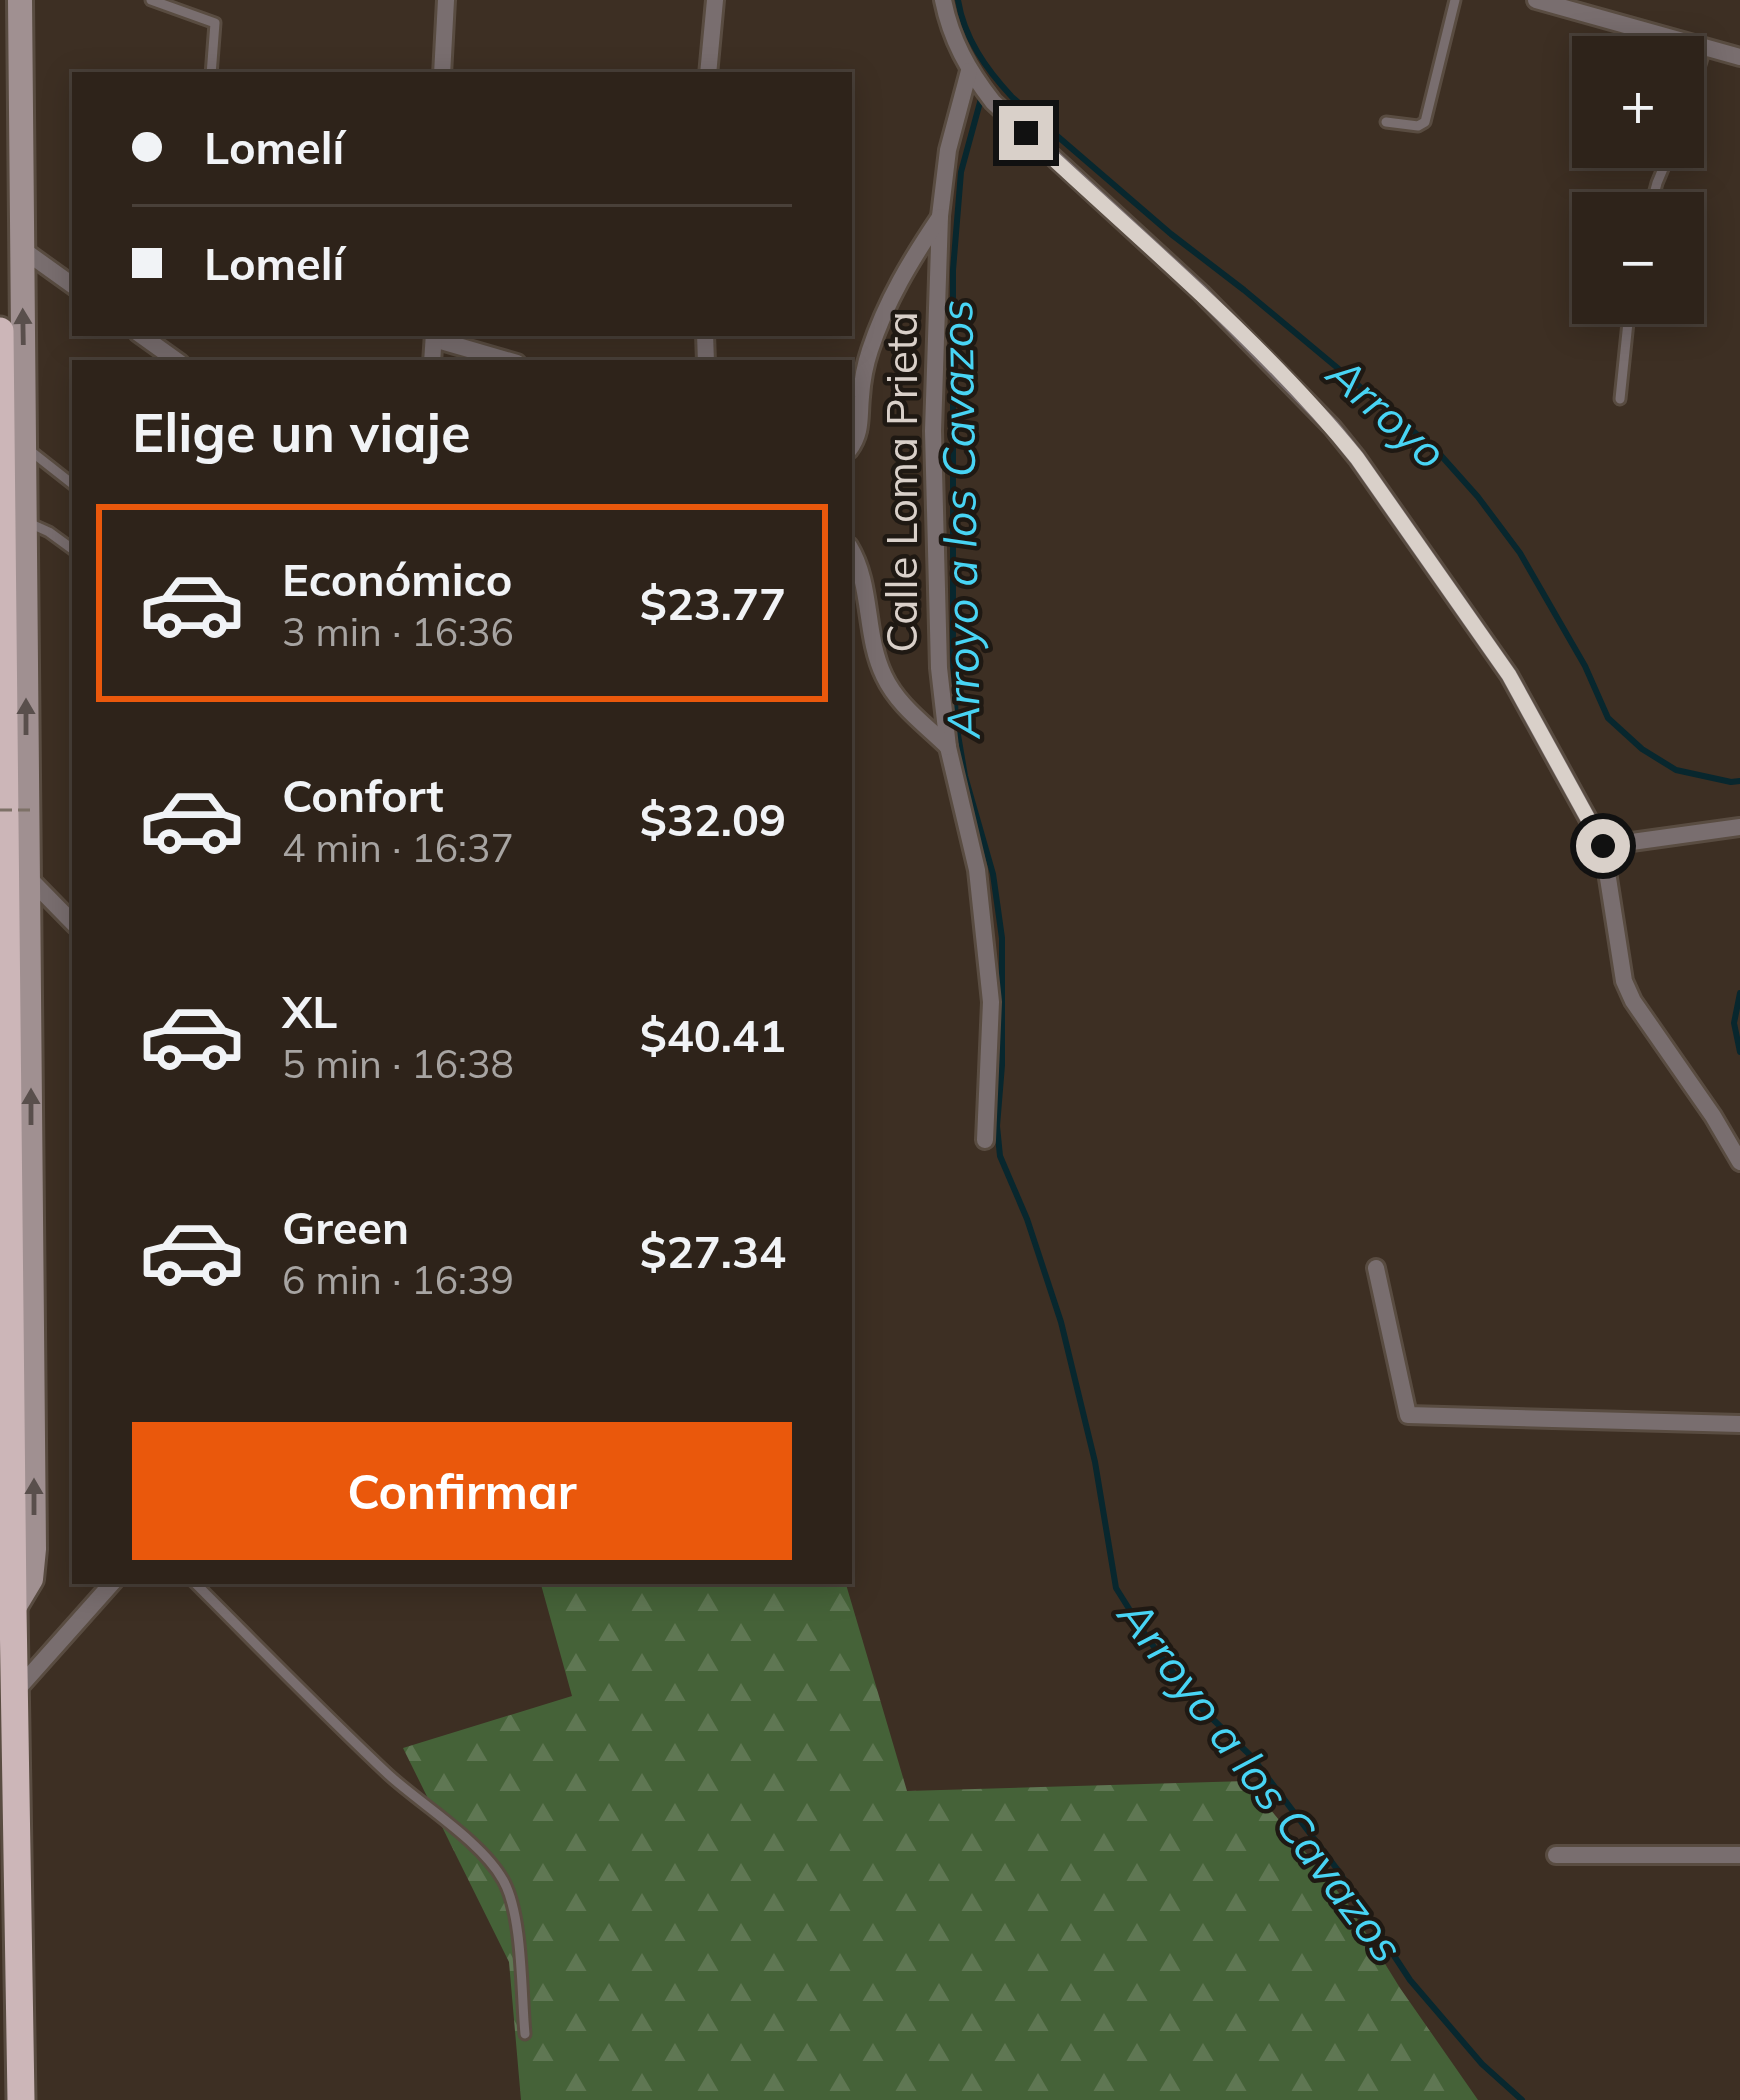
<!DOCTYPE html>
<html lang="es">
<meta charset="utf-8">
<style>
:root{--surface:#2e231a;--page:#3a2f27;--text:#f1f3f6;--muted:#a7a4a2;--line:#494039;--accent:#ea580c}
body{margin:0;font-family:Mulish,sans-serif;background:var(--page);color:var(--text);height:100vh;display:flex;flex-direction:column;font-size:45px;white-space:nowrap}
*{box-sizing:border-box;margin:0}
p{font-size:39px;color:var(--muted)}
.icon{flex:none;width:66px;height:66px;fill:none;stroke:currentColor;stroke-width:2;stroke-linecap:round;stroke-linejoin:round}
.map{position:relative;flex:1;overflow:hidden}
.drawer{position:absolute;left:72px;top:360px;width:780px;height:1224px;display:flex;flex-direction:column;background:var(--surface);border-radius:0px;box-shadow:0 6px 30px #0003,0 0 0 3px var(--line)}
.drawer>*{flex:none}
.banner{position:absolute;left:72px;top:72px;width:780px;height:264px;border-radius:0px;box-shadow:0 6px 30px #0003,0 0 0 3px var(--line);display:grid;align-content:center;height:264px;padding:0 60px;background:var(--surface)}
.buttons{position:absolute;left:1572px;top:36px;display:grid;gap:24px}
.buttons a{display:grid;place-items:center;width:132px;height:132px;border-radius:0px;background:var(--surface);box-shadow:0 6px 30px #0003,0 0 0 3px var(--line);font-size:60px}
.end{position:absolute;width:54px;height:54px;margin:-27px;border:15px solid #d9d0c9;background:#111;box-shadow:0 0 0 6px #111}
.from{border-radius:50%}
.banner b{display:flex;align-items:center;gap:42px;height:114px;font-size:45px}
.banner b+b{border-top:3px solid var(--line)}
.banner i{width:30px;height:30px;background:var(--text)}
ul{padding:0;list-style:none}
li{display:flex;align-items:center;gap:36px;height:198px;margin:0 24px 18px;padding:0 36px;border:6px solid transparent;border-radius:0px}
li div{flex:1}
li b{display:block;font-size:45px}
li em{font-style:normal;font-weight:700}
li.on{border-color:var(--accent)}
li>.icon{width:108px;height:108px;stroke-width:1.5}
h2{padding:0 60px;font-size:54px;line-height:144px}
.button{display:flex;gap:24px;margin-top:auto;padding:24px 60px}
.button a{flex:1;height:138px;border-radius:0px;background:var(--accent);color:#fff;font-size:48px;font-weight:700;line-height:138px;text-align:center}
.map>svg:first-child{display:block}
.forest{fill:url(#forest-firs)}
.lines{fill:none;stroke-linecap:round;stroke-linejoin:round}
.stream{stroke:#08272e;stroke-width:6}
.service-casing{stroke:#594c41;stroke-width:15}
.minor-casing{stroke:#594c41;stroke-width:22}
.secondary-casing{stroke:#594c41;stroke-width:30}
.trunk-casing{stroke:#594c41;stroke-width:33}
.service{stroke:#796e6f;stroke-width:9}
.minor{stroke:#796e6f;stroke-width:16}
.secondary{stroke:#a09091;stroke-width:24}
.trunk{stroke:#ccb6b8;stroke-width:27}
.path-bridge{stroke:#7d7167;stroke-width:3;stroke-dasharray:12 6;stroke-linecap:butt}
.oneway{fill:#594f4c}
.route{stroke:#d9d0c9;stroke-width:15}
.labels{text-anchor:middle;stroke-width:9;stroke-linejoin:round;paint-order:stroke}
.street-label{font-size:42px;fill:#d9d0c9;stroke:#1f1913}
.water-label{font-size:45px;font-style:italic;fill:#48d4f4;stroke:#1f1913}
</style>
<div class="map">
<svg width="1740" height="2100" viewBox="0 0 1740 2100">
<defs>
<pattern id="forest-firs" width="22" height="20" patternUnits="userSpaceOnUse" patternTransform="scale(3)"><rect width="22" height="20" fill="#456238"/><path d="M5 1l3.5 6h-7zM16 11l3.5 6h-7z" fill="#5f7753"/></pattern>
</defs>
<rect width="100%" height="100%" fill="#3d2f23"/>
<polygon class="forest" points="540,1581 845,1581 907,1791 1247,1781 1348,1904 1400,1988 1478,2100 521,2100 509,1962 403,1748 572,1696"/>
<g class="lines">
<g class="stream">
<path d="M958 0C964 38 986 69 1012 97L1171 234 1244 290 1437 451 1478 497 1520 553 1585 666 1608 718 1642 749 1676 770 1731 782 1740 781"/>
<polyline points="982,95 961,172 953,270 953,656 956,723 965,776 993,874 1002,938 1002,1065 997,1126 1000,1156 1027,1219 1061,1322 1095,1462 1116,1588 1148,1639 1196,1703 1252,1757 1337,1869 1410,1980 1482,2064 1522,2100"/>
<polyline points="1740,993 1734,1023 1740,1052"/>
</g>
<g class="service-casing">
<g id="service">
<polyline points="151,0 215,23 211,75"/>
<polyline points="1683,121 1705,48"/>
<polyline points="1386,122 1418,126 1425,122 1455,0"/>
<polyline points="1649,213 1657,183 1672,147"/>
<polyline points="1620,399 1630,303"/>
<polyline points="28,449 75,486"/>
<polyline points="29,523 49,532 75,551"/>
<path d="M193 1581C258 1646 322 1712 389 1775 422 1805 482 1842 503 1880 523 1915 521 1992 525 2034"/>
</g>
</g>
<g class="minor-casing">
<g id="minor">
<path d="M943 0C951 40 968 70 993 102L1201 293 1332 427 1357 458 1509 675 1603 846 1624 981 1633 1001 1713 1116 1740 1162"/>
<polyline points="1536,0 1740,57"/>
<polyline points="969,71 948,150 940,216 933,431 939,668 948,747 977,870 991,1002 985,1140"/>
<polyline points="442,75 446,0"/>
<polyline points="708,75 715,0"/>
<polyline points="22,249 75,287"/>
<polyline points="138,333 180,363"/>
<polyline points="705,333 706,363"/>
<polyline points="434,339 517,363"/>
<polyline points="432,363 434,333"/>
<path d="M849 450C862 433 859 417 861 397 862 381 865 365 870 350 886 301 911 260 940 217"/>
<path d="M849 546C873 585 864 635 884 676 898 706 926 725 948 747"/>
<polyline points="1603,846 1740,827"/>
<polyline points="28,877 75,925"/>
<polyline points="1376,1268 1408,1415 1740,1424"/>
<polyline points="16,1691 114,1581"/>
<polyline points="1556,1855 1740,1855"/>
</g>
</g>
<g class="secondary-casing">
<polyline id="secondary" points="13,1609 31,1579 34,1549 20,0"/>
</g>
<g class="trunk-casing">
<polyline id="trunk" points="0,331 13,1609 21,2100"/>
</g>
<use href="#service" class="service"/>
<use href="#minor" class="minor"/>
<use href="#secondary" class="secondary"/>
<use href="#trunk" class="trunk"/>
<polyline class="path-bridge" points="0,810 31,810"/>
</g>
<defs><path id="oneway-solid" d="M-6-.8H1V-3.2L6.5 0L1 3.2V.8H-6Z" transform="scale(3)"/></defs>
<g class="oneway">
<use href="#oneway-solid" transform="translate(23 327) rotate(-91)"/>
<use href="#oneway-solid" transform="translate(26 717) rotate(-90)"/>
<use href="#oneway-solid" transform="translate(31 1107) rotate(-90)"/>
<use href="#oneway-solid" transform="translate(34 1497) rotate(-90)"/>
</g>
<g class="lines">
<path class="route" d="M1026 133C1137 238 1261 339 1357 458L1509 675 1603 846"/>
</g>
<g class="labels">
<g class="street-label">
<text transform="translate(902 482) rotate(-90)" y="15">Calle Loma Prieta</text>
</g>
<g class="water-label">
<text transform="translate(1387 413) rotate(42)" y="16">Arroyo</text>
<text transform="translate(960 519) rotate(-91)" y="16">Arroyo a los Cavazos</text>
<text transform="translate(1261 1781) rotate(53)" y="16">Arroyo a los Cavazos</text>
</g>
</g>
</svg>
<div class="buttons">
<a>+</a>
<a>−</a>
</div>
<i class="end from" style="left:1603px;top:846px"></i>
<i class="end" style="left:1026px;top:133px"></i>
<div class="banner">
<b><i class="from"></i>Lomelí</b>
<b><i></i>Lomelí</b>
</div>
<section class="drawer">
<h2>Elige un viaje</h2>
<ul>
<li class="on"><svg class="icon" aria-label="car" viewBox="0 0 24 24"><path d="M5 17H2v-5l4-1 3-4h7l3 4 3 1v5h-3M9 17h6M6 11h13"/><circle cx="7" cy="17" r="2"/><circle cx="17" cy="17" r="2"/></svg><div><b>Económico</b><p>3 min · 16:36</p></div><em>$23.77</em></li>
<li><svg class="icon" aria-label="car" viewBox="0 0 24 24"><path d="M5 17H2v-5l4-1 3-4h7l3 4 3 1v5h-3M9 17h6M6 11h13"/><circle cx="7" cy="17" r="2"/><circle cx="17" cy="17" r="2"/></svg><div><b>Confort</b><p>4 min · 16:37</p></div><em>$32.09</em></li>
<li><svg class="icon" aria-label="car" viewBox="0 0 24 24"><path d="M5 17H2v-5l4-1 3-4h7l3 4 3 1v5h-3M9 17h6M6 11h13"/><circle cx="7" cy="17" r="2"/><circle cx="17" cy="17" r="2"/></svg><div><b>XL</b><p>5 min · 16:38</p></div><em>$40.41</em></li>
<li><svg class="icon" aria-label="car" viewBox="0 0 24 24"><path d="M5 17H2v-5l4-1 3-4h7l3 4 3 1v5h-3M9 17h6M6 11h13"/><circle cx="7" cy="17" r="2"/><circle cx="17" cy="17" r="2"/></svg><div><b>Green</b><p>6 min · 16:39</p></div><em>$27.34</em></li>
</ul>
<div class="button"><a>Confirmar</a></div>
</section>
</div>
